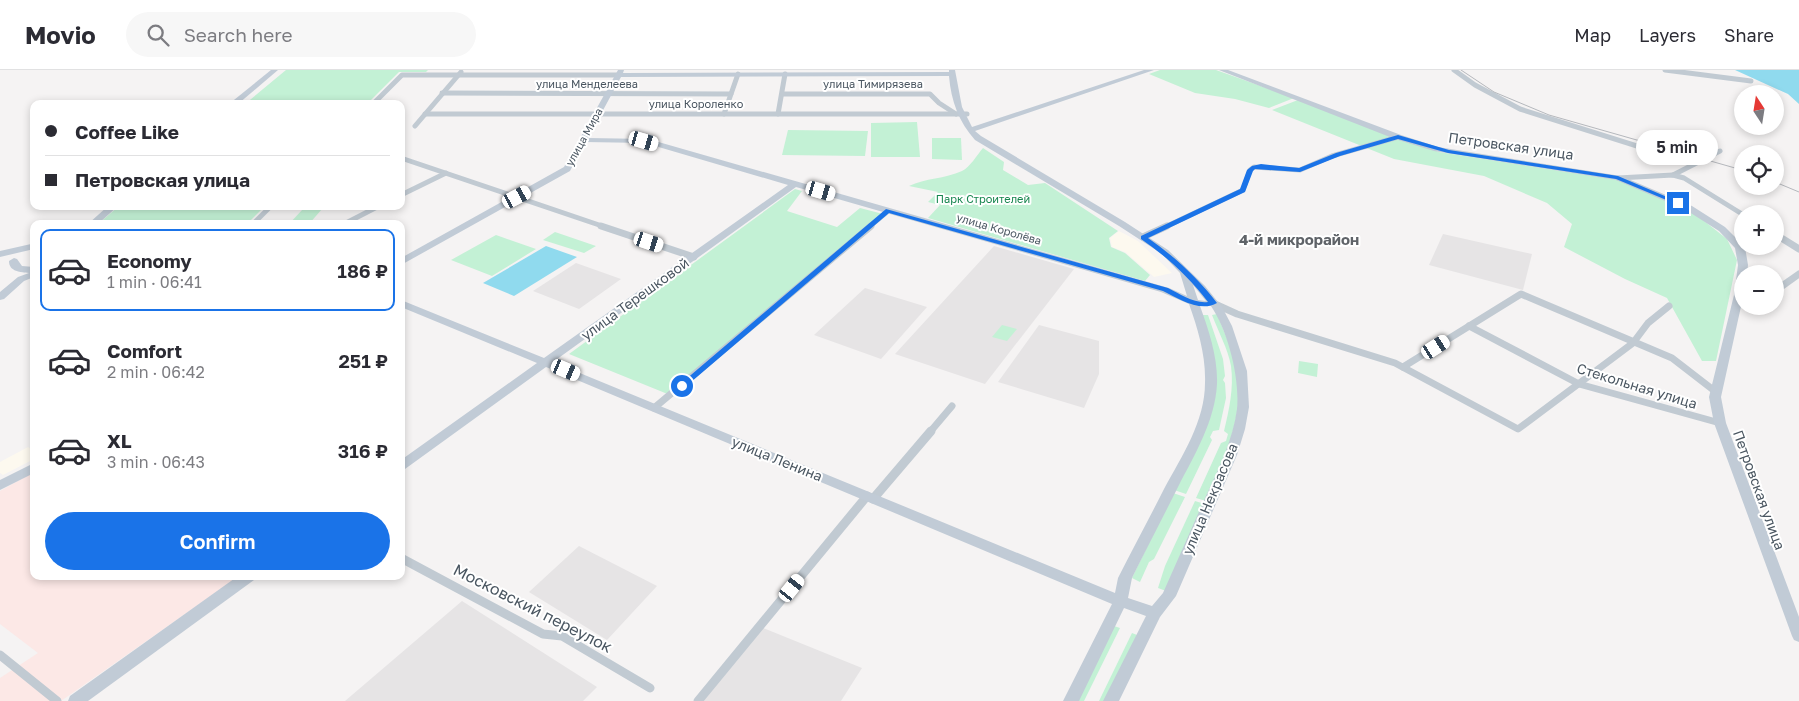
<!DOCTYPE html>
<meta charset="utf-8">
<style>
:root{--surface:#fff;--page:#f7f7f7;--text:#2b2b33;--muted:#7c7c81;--line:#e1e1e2;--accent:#1a73e8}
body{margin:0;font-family:"Golos Text",sans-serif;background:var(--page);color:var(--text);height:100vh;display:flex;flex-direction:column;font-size:19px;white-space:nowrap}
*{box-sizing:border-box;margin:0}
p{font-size:16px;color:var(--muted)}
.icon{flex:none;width:28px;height:28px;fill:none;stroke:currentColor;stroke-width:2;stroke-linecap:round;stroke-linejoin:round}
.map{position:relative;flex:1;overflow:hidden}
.drawer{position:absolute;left:30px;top:150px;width:375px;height:360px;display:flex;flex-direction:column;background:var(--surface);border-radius:10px;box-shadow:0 2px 8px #0003}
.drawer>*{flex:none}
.banner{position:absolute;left:30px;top:30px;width:375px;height:110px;border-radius:10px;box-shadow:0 2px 8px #0003;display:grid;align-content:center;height:110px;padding:0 15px;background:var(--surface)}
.needle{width:32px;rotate:348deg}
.buttons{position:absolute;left:1734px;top:15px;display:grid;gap:10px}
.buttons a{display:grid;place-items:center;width:50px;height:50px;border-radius:50%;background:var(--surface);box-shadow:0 2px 8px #0003;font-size:25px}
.end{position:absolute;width:22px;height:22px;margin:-11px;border:6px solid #1a73e8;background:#fff;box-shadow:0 0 0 2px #fff}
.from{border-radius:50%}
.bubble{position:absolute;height:35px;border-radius:18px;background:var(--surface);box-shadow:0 2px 8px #0003;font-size:16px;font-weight:600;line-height:35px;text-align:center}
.car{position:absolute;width:15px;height:30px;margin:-15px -8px;border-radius:6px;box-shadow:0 0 4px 1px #0007;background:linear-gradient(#fff 24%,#345 0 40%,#fff 0 76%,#345 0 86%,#fff 0)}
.banner b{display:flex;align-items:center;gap:18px;height:48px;font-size:19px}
.banner b+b{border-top:1px solid var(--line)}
.banner i{width:12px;height:12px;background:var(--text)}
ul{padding:9px 0 0;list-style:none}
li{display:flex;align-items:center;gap:15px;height:82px;margin:0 10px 8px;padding:0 5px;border:2px solid transparent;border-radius:10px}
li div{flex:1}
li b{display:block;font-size:19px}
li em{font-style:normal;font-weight:600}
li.current{border-color:var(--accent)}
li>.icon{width:45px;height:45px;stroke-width:1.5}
.primary-button{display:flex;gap:10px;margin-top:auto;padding:10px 15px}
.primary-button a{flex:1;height:58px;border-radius:30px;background:var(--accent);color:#fff;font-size:20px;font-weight:600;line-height:58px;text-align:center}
header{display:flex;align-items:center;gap:30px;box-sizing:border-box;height:70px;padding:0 25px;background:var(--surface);border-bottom:1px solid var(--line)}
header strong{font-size:24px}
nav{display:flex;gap:28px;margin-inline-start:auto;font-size:18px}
.search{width:350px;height:45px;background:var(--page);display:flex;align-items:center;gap:12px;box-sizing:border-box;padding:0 18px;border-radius:28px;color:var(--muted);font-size:19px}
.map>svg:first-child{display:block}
.commercial{fill:#fdf9ef}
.education{fill:#e6e4e5}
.medical{fill:#fce8e6}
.green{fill:#c3f1d5}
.water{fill:#90daee}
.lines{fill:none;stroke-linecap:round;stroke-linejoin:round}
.street-far2{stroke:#c1cad2;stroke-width:5}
.street-far1{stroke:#c1cad2;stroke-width:7}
.street{stroke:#c1cad2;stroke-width:9}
.secondary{fill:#c1cbd6;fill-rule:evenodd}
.rail{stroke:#b5b8bd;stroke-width:1}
.route{fill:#1a73e8}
.labels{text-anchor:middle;stroke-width:4;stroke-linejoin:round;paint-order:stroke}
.far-street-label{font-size:11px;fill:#4a5661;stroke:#fff}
.far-park-label{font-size:11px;fill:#17864f;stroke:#fff}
.street-label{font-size:14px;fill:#4a5661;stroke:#fff}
.neighbourhood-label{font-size:15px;font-weight:bold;fill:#5f6368;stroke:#fff}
.near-street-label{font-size:16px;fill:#4a5661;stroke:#fff}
</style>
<header>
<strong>Movio</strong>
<div class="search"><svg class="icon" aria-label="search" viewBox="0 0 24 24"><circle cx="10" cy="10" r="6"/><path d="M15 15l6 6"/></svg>Search here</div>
<nav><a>Map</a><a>Layers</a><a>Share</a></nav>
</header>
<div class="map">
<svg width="1799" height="631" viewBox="0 0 1799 631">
<rect width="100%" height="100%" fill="#f5f3f3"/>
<g class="commercial">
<polygon points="1119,161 1138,171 1172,203 1154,207 1125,182 1112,177 1110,168"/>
<polygon points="28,377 34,381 34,389 3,405 0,403 0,392"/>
</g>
<g class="education">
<polygon points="1443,164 1532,184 1523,220 1429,195"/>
<polygon points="994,176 1074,199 985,314 895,284"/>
<polygon points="576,193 621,209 579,239 533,221"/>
<polygon points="865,218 927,237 881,289 814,265"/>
<polygon points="1039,255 1099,271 1099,304 1084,338 998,312"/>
<polygon points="579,476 657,516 607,570 529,522"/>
<polygon points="462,531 597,617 583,631 345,631"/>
<polygon points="761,557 862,598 841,631 702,631"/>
</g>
<polygon class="medical" points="34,402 34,506 239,506 61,631 0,631 0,608 38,583 0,554 0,421"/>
<g class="green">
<polygon points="286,0 428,0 426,2 399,2 367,34 245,34"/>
<polygon points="1160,0 1216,0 1294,28 1269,38 1235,29 1195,23 1149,4"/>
<polygon points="1298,30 1439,82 1618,110 1694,143 1727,169 1737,190 1716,291 1702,291 1667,228 1625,209 1564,177 1572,154 1547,133 1484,106 1394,89 1272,40"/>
<polygon points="917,52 920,87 871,87 871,53"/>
<polygon points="788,60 868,61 865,86 782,85"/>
<polygon points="932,68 961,68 962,90 932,89"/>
<path d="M983 78 1004 92 1003 100 1028 115 1045 113 1118 161 1109 168 1111 177 1125 183 1150 205 1145 211 928 148 940 135 928 132 938 122 909 116C925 108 945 109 962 101 970 97 977 85 983 78Z"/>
<polygon points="795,119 802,121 787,141 837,157 860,138 883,144 670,325 569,284"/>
<polygon points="119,136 265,136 247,154 98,154"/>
<polygon points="311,137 320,137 322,139 309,154 289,154 303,139"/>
<polygon points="555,162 596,176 584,183 543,170"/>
<polygon points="496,165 536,179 492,206 451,190"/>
<path d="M1217 244C1222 257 1228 270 1233 284 1250 337 1226 383 1206 431L1196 428 1221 373 1226 371 1228 364 1224 361C1229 340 1234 318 1231 296 1228 279 1218 261 1212 245Z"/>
<polygon points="1201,245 1208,245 1223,289 1225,306 1223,310 1225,313 1226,328 1219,360 1213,361 1210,367 1212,370 1186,424 1174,420 1214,319"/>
<polygon points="1002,255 1017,259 1007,271 992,267"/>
<polygon points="1299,291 1318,294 1317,307 1298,303"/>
<polygon points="1173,423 1185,427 1154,489 1149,492 1140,512 1132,508"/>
<polygon points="1195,431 1205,434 1166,521 1158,518 1165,496"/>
<polygon points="1114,556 1120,558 1084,631 1077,631"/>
<polygon points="1132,563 1137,565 1106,631 1099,631"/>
</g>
<g class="water">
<polygon points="1735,0 1799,0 1799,34 1788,24"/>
<polygon points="546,176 577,187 514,226 483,213"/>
</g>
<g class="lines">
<g class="street-far2">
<polyline points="1454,0 1475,15 1520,39 1694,94"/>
<polyline points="1665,0 1751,11"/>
<polyline points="442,23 731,24"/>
<polyline points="783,24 930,24 939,33 956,44"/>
<polyline points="373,34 402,5 619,5"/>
<polyline points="425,44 967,44"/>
<polyline points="724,44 738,4"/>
<polyline points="778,44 785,4"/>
<polyline points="415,56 461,2"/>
<polyline points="401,88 605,157"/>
<polyline points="1673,105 1720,81"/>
<polyline points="1618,108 1673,105 1684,108 1742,144"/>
<polyline points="401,125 446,103"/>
<polyline points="253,154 271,136"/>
<polyline points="344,154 379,136"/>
<polyline points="869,157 888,141"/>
<polyline points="1165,157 1243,120 1250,100 1254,97 1300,100 1332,86 1398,67"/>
</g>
<g class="street-far1">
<polyline points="601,156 694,187"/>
<polyline points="1775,164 1799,179"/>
<polyline points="1143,167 1167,156"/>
<polyline points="1775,221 1799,204"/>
<polyline points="1215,234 1237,244 1395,293 1518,359 1633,273 1648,253 1669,236"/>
<polyline points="1469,256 1579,314 1720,353"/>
<polyline points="1403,297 1521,224 1672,288 1716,322"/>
<polyline points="654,338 871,156"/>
<polyline points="930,362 952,336"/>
</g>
<g class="street">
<polyline points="873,429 931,361"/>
<polyline points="401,488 543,564 562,566 650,618"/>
<polyline points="0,585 57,631"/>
<polyline points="698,631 867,426"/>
</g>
<g class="secondary">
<polygon points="271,0 278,0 238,34 229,34"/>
<path d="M618 0H624L623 3 949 2V0H955L962 37 972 57 1144 0H1154L975 61 981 66 1125 152 1168 180 1205 216 1222 237 1232 256 1247 301 1249 337 1245 359 1237 385 1176 526 1160 547 1119 631H1103L1146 546 1124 538 1079 631H1063L1112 534 546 297 405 399 401 400V390L537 293 401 237V230L544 288 788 115 645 73 585 72 570 101 401 195V188L564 97ZM949 6C951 31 959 52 975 70L1119 156 1162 184 1180 203 1187 226 1169 218 648 69 588 68 621 7ZM796 117 1161 222 1189 234C1198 259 1206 286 1205 313 1205 351 1182 386 1164 419 1149 449 1133 478 1118 508L1115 523 553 292ZM1193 215 1206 231 1198 230ZM1200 236H1211C1228 261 1240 308 1237 339 1233 370 1218 400 1205 428 1191 460 1177 491 1163 523L1152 536 1128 528 1132 508C1147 478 1163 447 1178 417 1195 384 1215 351 1217 314 1218 288 1209 261 1200 236Z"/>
<polygon points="1219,0 1228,0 1401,65 1438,77 1621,106 1692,136 1725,157 1745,177 1748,195 1747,204 1742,204 1742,232 1721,327 1726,353 1799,547 1799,572 1794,570 1792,566 1714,353 1709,327 1734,225 1738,195 1735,178 1719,161 1686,140 1616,110 1434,81 1395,69"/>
<polygon points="108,136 118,136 98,154 88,154"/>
<polygon points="31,174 34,175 34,179 0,187 0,181"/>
<path d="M14 188 17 189 22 196 34 197V207L24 211 4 229 0 230V222L18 207 29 203C21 202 9 202 9 191Z"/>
<polygon points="34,393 34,403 0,420 0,410"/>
<polygon points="238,506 256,506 254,510 88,631 68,631 70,626"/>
</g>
<g class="rail">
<polyline points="1461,0 1494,22 1549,45 1742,100"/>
<polyline points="1775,112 1799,122"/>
</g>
</g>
<path class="route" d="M1398 65 1449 80 1618 106 1681 133 1676 134 1616 109 1448 83 1398 69 1340 86 1300 102 1255 99 1253 101 1245 122 1148 168C1174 186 1198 208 1217 233 1200 243 1178 228 1163 221L889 143 684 318 678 316 886 139 1168 218C1180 224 1195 234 1208 232 1189 207 1166 186 1141 169V166L1240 119 1247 100 1252 96 1261 94 1299 98 1336 83Z"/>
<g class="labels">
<g class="far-street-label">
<text x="587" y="18">улица Менделеева</text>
<text x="873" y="18">улица Тимирязева</text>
<text x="696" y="38">улица Короленко</text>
<text transform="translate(584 67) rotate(-61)" y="4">улица Мира</text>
<text transform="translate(999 159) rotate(16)" y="4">улица Королёва</text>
</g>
<g class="far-park-label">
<text x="983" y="133">Парк Строителей</text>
</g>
<g class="street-label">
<text transform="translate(1511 76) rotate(8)" y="5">Петровская улица</text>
<text transform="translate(635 229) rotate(-36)" y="5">улица Терешковой</text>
<text transform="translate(1637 316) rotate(17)" y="5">Стекольная улица</text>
<text transform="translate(777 389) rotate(22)" y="5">улица Ленина</text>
<text transform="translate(1759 420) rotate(70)" y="5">Петровская улица</text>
<text transform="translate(1210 429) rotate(-67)" y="5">улица Некрасова</text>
</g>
<g class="neighbourhood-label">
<text x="1299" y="175">4-й микрорайон</text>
</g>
<g class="near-street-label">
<text transform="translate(533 538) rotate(27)" y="6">Московский переулок</text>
</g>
</g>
</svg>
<div class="buttons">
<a><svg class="needle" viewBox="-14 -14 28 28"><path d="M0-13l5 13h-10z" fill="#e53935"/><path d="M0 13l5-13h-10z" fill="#7c7c81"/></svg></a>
<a><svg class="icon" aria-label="locate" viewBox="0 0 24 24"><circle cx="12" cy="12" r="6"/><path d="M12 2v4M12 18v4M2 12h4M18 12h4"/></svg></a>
<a>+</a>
<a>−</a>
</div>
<i class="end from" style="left:682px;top:316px"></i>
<i class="end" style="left:1678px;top:133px"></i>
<div class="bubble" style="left:1636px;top:60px;width:82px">5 min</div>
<i class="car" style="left:644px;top:71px;rotate:106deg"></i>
<i class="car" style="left:821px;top:121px;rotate:106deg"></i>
<i class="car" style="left:517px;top:127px;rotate:62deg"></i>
<i class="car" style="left:649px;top:172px;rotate:108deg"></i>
<i class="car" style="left:1436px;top:277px;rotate:58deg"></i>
<i class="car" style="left:566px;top:300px;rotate:113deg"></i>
<i class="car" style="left:792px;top:518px;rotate:39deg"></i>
<div class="banner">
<b><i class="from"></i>Coffee Like</b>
<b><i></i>Петровская улица</b>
</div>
<section class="drawer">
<ul>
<li class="current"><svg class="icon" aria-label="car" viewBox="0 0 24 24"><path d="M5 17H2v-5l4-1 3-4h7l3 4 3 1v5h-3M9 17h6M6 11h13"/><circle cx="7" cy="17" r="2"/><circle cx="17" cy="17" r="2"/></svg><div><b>Economy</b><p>1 min · 06:41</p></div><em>186 ₽</em></li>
<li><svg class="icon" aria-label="car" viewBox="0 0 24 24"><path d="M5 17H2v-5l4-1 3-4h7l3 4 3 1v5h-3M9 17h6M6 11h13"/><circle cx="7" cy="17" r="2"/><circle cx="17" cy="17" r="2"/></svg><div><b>Comfort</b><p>2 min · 06:42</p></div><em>251 ₽</em></li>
<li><svg class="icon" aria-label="car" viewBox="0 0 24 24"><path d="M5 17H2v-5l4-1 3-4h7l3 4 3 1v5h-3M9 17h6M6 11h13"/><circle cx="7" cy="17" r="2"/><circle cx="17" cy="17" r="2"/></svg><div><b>XL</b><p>3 min · 06:43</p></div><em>316 ₽</em></li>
</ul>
<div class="primary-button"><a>Confirm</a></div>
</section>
</div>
